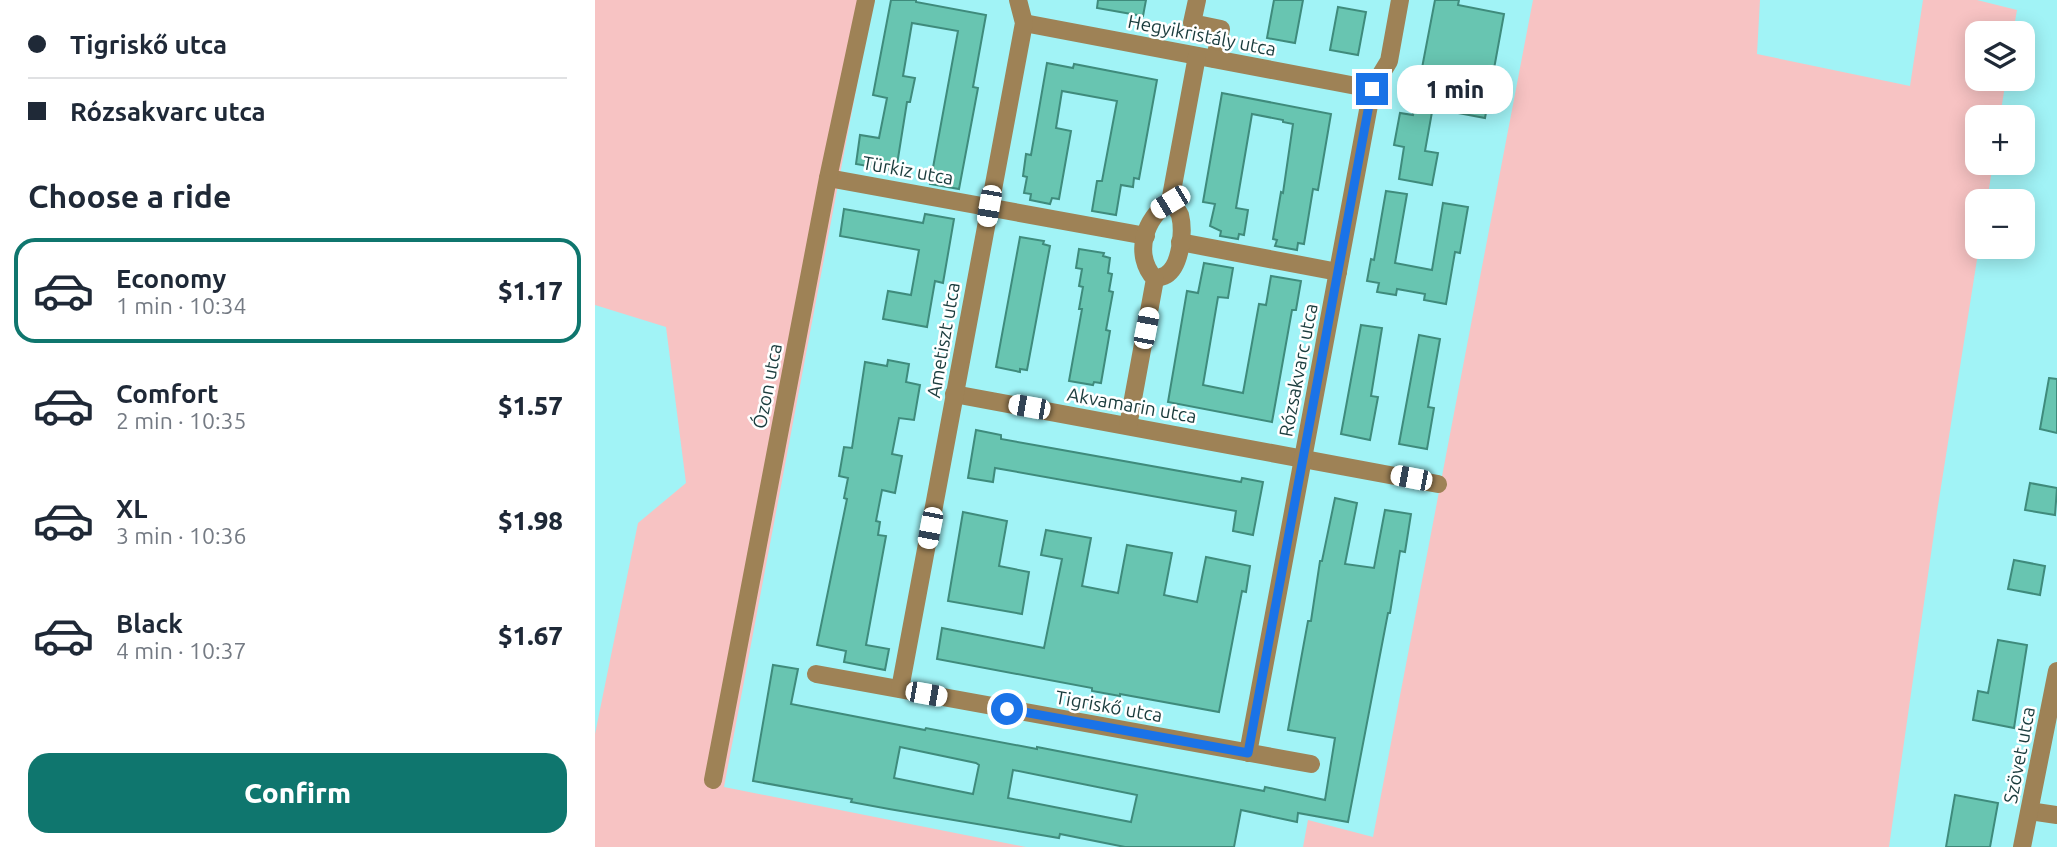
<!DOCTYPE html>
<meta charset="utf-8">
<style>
:root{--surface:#fff;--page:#f2f2f3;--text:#1f2937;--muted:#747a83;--line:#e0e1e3;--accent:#0f766e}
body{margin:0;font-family:Ubuntu,sans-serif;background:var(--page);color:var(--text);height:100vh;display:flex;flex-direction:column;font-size:26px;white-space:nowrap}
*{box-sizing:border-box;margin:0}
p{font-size:23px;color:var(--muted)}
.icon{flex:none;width:38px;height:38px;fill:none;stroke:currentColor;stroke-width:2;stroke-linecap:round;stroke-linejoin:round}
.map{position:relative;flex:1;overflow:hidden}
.side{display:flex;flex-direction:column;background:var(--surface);width:595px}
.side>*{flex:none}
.guide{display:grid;align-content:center;height:154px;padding:0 28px;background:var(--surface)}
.fabs{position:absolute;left:1370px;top:21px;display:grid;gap:14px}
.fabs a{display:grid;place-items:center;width:70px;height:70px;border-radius:14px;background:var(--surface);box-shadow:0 4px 18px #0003;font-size:35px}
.end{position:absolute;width:32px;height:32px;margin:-16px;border:9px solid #1a73e8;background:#fff;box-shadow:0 0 0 4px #fff}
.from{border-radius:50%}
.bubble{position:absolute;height:49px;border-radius:21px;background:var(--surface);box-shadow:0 4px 18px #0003;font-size:23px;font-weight:800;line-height:49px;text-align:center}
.car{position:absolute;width:21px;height:42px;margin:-21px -10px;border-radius:9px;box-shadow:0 0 5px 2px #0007;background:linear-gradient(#fff 24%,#345 0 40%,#fff 0 76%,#345 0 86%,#fff 0)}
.guide b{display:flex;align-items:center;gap:24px;height:66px;font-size:26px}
.guide b+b{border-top:2px solid var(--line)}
.guide i{width:18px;height:18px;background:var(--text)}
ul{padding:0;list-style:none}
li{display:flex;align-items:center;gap:21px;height:105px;margin:0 14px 10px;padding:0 14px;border:4px solid transparent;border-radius:21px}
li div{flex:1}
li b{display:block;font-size:26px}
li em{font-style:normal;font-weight:800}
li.active{border-color:var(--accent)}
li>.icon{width:63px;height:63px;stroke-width:1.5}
h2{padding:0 28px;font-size:32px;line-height:84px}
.cta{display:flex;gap:14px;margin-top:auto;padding:14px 28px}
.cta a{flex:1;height:80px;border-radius:21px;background:var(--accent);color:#fff;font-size:28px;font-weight:800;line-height:80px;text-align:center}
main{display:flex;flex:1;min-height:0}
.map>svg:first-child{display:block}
.green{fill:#f7c3c3}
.building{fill:#68c5b1;stroke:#3f8b7c;stroke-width:2;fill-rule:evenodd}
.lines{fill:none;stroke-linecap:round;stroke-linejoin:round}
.minor{stroke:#9e8256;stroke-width:18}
.route{stroke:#1a73e8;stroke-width:9}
.labels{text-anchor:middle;stroke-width:5;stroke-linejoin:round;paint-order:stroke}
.street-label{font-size:19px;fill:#1a3c3d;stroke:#fff}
</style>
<main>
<section class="side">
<div class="guide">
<b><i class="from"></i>Tigriskő utca</b>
<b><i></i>Rózsakvarc utca</b>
</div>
<h2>Choose a ride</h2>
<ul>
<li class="active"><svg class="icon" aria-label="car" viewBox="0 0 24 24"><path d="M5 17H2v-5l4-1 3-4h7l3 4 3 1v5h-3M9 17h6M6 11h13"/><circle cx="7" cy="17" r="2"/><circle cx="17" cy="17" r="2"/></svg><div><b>Economy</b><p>1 min · 10:34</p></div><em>$1.17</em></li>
<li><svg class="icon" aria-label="car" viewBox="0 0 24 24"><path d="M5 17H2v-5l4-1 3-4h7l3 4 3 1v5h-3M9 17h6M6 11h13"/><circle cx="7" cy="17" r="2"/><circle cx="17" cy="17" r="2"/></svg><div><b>Comfort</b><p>2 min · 10:35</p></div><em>$1.57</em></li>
<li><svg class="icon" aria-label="car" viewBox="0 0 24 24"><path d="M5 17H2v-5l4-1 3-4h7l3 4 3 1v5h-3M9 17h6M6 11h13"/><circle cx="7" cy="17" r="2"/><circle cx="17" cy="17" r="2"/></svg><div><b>XL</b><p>3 min · 10:36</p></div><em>$1.98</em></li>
<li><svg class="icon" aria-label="car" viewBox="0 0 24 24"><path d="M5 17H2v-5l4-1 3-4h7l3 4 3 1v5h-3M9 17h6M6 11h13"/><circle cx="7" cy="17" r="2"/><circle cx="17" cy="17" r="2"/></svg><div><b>Black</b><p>4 min · 10:37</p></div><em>$1.67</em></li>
</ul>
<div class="cta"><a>Confirm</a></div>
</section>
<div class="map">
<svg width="1462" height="847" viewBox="0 0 1462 847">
<rect width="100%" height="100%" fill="#a1f3f6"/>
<g class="green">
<polygon points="0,0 278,0 129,787 431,847 0,847 0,734 43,523 91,483 71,327 0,305"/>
<polygon points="938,0 1165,0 1162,54 1315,86 1328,0 1382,0 1422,10 1418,33 1382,33 1382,79 1411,79 1405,117 1382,117 1382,163 1398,163 1392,201 1382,201 1382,247 1384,247 1342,512 1294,847 708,847 713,820 778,837"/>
</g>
<g class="building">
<polygon points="296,0 321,0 321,2 391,15 378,87 383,88 364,189 335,184 363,31 317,23 308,76 320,78 315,102 312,102 301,171 261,164 265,135 284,138 292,98 278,95"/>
<polygon points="503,0 551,0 548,16 502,8"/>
<polygon points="679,0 708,0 700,43 672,38"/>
<polygon points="840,0 864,0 863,5 909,14 890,118 842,109 842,112 837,112 830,151 843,153 837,185 804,179 809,147 799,145 805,113 818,115"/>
<polygon points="743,7 771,12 763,55 735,50"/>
<polygon points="452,63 478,68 479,64 562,80 544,179 539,178 538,187 526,185 521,215 497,211 502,181 507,181 522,101 467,91 461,128 476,131 464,199 457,198 455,204 435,200 436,194 429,193 432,177 428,176 431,154 436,155"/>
<polygon points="627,93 736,114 723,190 718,189 709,244 703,243 702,250 680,246 682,240 678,239 686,192 688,193 698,124 688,122 688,120 657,114 641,208 653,210 649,235 644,234 643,239 625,236 626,231 615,226 620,204 608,202"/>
<polygon points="791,191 812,194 800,263 837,270 848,203 873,207 865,253 860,252 851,304 829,300 830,294 802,289 801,295 782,292 784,283 772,281 776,259 779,260"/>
<polygon points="249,209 328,223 330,214 359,219 348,283 340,281 332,327 288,319 293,291 316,295 324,250 245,236"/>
<polygon points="425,237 449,241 448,244 455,246 432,370 425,369 425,372 401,367"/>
<polygon points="484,249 509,253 508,256 515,258 513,273 517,274 514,291 518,292 511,330 515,331 506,383 499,382 498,385 474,381 487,309 484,309 488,287 484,286 487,269 481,268"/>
<polygon points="609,263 638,268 633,298 623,297 608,385 648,393 664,304 671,305 676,276 706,281 701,310 697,310 677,422 573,402 592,291 603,293"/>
<polygon points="766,325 787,328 776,396 783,397 775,440 746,434"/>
<polygon points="824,335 845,339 833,407 839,408 832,449 804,444"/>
<polygon points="293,360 314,364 311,382 325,385 319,420 304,418 297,454 307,456 300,493 287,490 281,521 285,522 283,535 291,536 271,645 294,649 290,670 249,662 251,651 222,645 252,499 249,498 253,478 244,476 249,447 257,448 270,362 292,366"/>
<polygon points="1454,378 1462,379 1462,433 1445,429"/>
<polygon points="381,430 406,435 406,439 445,446 646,482 647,478 668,482 658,535 638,531 641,511 400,468 398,482 373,478"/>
<polygon points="1435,483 1462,488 1460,515 1430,510"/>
<path d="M740 498 762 503 750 564 779 568 790 510 816 514 810 552 805 551 795 613H793L753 822 703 813 702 822 646 810 639 847H530L465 834 464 838 294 809 256 802 257 799 158 781 178 665 203 669 196 704 330 730 331 728 442 749V747L669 791 670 787 730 800 740 738 693 730 713 621H716L725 561H727ZM305 747 381 763 384 765 378 794 299 778ZM418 770 542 795 536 822 413 798Z"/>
<polygon points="368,512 412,521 404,566 434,572 427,614 353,601"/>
<polygon points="451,530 496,538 487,586 523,593 532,545 577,553 569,595 602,602 611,557 655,566 651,592 647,591 624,712 525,694 525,696 497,691 497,688 342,659 347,628 449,648 467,559 446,555"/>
<polygon points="1419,560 1450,566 1445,595 1413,589"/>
<polygon points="1403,640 1432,645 1419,728 1378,720 1383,691 1393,693"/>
<polygon points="1360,795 1403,803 1395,847 1351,847"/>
</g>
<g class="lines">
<g class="minor">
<polyline points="602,0 597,23 626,29 620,59"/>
<polyline points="429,23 777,89"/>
<polyline points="233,178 551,236"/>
<polyline points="585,242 743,272"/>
<path d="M560 279C564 277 568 277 571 275 586 266 589 231 585 215 583 210 579 206 575 202"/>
<polyline points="359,394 843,484"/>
<path d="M533 426 560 279C538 255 549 218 575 202L602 56"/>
<polyline points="221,674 716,764"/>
<polyline points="305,689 429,23 423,0"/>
<polyline points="653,753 777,89 794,61 805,0"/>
<polyline points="118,780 233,178 271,0"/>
<polyline points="1435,811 1462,815"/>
<polyline points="1427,847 1462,671"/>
</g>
</g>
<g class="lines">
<polyline class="route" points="412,709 653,753 777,89"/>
</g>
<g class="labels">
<g class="street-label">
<text transform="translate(607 35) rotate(11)" y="7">Hegyikristály utca</text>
<text transform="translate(313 170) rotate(10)" y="7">Türkiz utca</text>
<text transform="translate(348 340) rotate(-80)" y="7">Ametiszt utca</text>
<text transform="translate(703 370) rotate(-79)" y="7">Rózsakvarc utca</text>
<text transform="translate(172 386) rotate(-79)" y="7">Ózon utca</text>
<text transform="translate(537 405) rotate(10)" y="7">Akvamarin utca</text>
<text transform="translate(514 706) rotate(10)" y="7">Tigriskő utca</text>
<text transform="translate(1424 755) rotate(-79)" y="7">Szövet utca</text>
</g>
</g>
</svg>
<div class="fabs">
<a><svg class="icon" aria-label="layers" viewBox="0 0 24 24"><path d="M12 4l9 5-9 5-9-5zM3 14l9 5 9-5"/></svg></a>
<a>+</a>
<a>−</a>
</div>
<i class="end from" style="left:412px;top:709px"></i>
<i class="end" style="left:777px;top:89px"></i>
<div class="bubble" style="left:802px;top:65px;width:116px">1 min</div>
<i class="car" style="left:575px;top:202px;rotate:239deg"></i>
<i class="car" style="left:394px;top:206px;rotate:190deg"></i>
<i class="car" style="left:551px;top:328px;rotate:11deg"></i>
<i class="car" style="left:434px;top:407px;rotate:280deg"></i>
<i class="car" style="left:816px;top:478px;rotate:281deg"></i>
<i class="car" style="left:335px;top:528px;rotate:191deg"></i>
<i class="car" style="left:331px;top:694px;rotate:100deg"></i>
</div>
</main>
